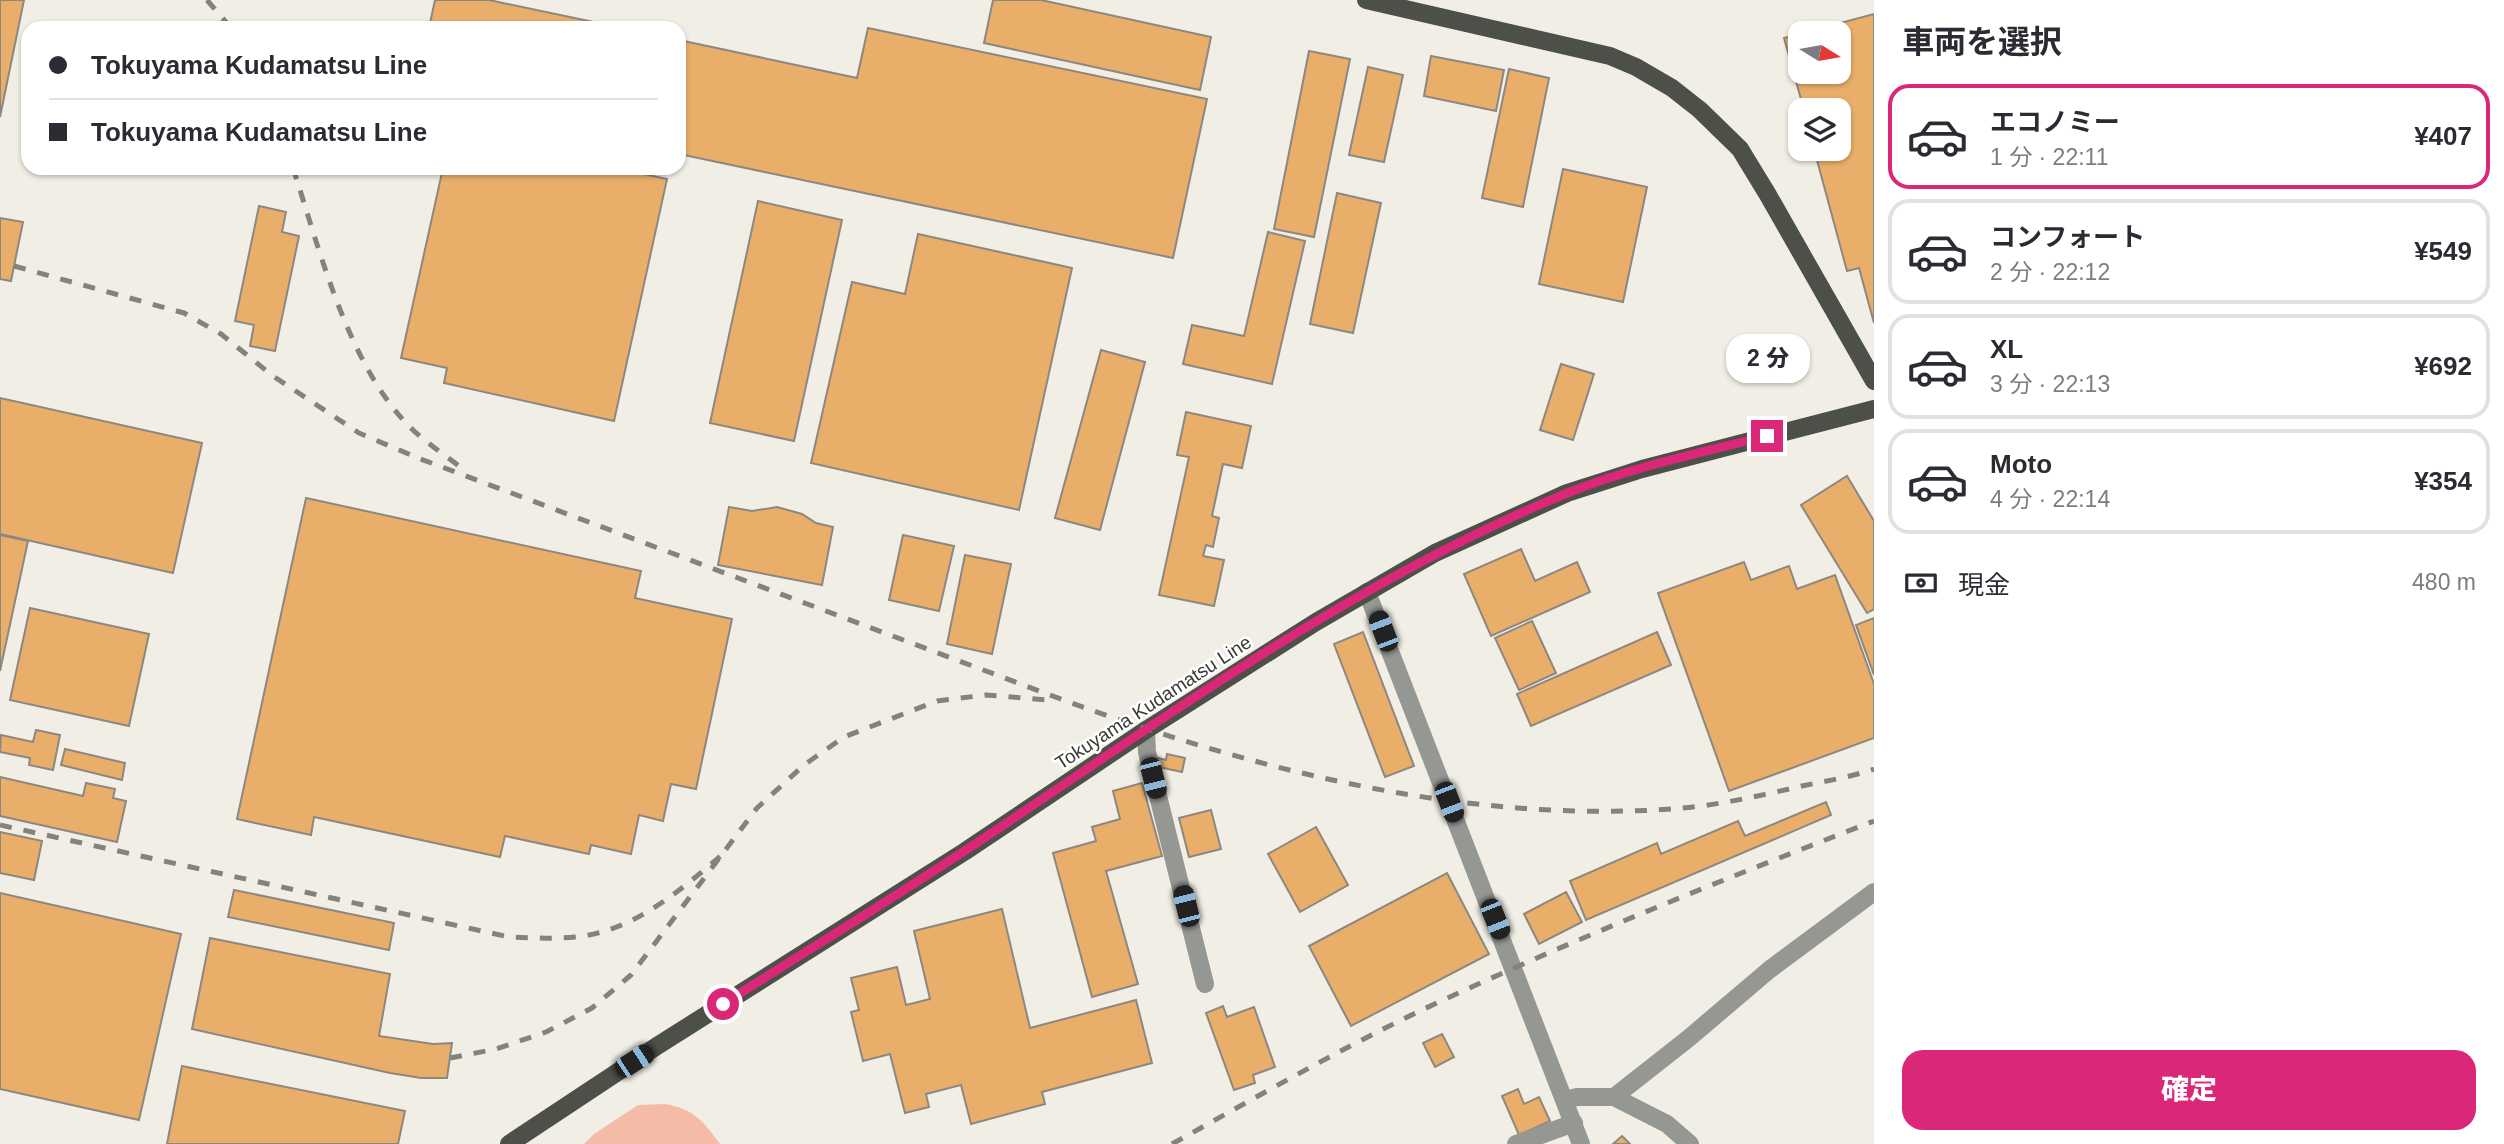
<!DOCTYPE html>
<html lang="ja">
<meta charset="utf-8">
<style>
:root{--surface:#fff;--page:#f2f2f3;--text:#2b2b33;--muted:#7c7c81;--line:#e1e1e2;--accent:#db2777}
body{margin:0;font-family:Helvetica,"Noto Sans JP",sans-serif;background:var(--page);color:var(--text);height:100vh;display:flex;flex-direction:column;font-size:26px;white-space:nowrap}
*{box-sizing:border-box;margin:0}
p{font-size:23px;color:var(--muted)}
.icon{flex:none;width:38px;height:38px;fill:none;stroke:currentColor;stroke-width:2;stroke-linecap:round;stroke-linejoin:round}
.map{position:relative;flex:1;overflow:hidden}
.details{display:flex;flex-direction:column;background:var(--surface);width:630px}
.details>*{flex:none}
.hud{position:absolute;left:21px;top:21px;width:665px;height:154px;border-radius:21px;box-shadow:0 2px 5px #0004;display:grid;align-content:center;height:154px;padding:0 28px;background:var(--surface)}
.needle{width:46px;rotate:101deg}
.controls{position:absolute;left:1788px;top:21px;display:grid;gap:14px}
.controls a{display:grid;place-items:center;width:63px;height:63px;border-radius:14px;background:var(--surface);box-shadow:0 2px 5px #0004;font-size:35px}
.end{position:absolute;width:32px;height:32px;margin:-16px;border:9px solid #db2777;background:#fff;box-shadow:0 0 0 4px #fff}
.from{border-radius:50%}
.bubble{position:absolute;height:49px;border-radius:21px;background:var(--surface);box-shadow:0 2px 5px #0004;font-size:23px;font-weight:800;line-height:49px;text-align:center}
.car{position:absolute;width:21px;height:42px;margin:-21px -10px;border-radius:9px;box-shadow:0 0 5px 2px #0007;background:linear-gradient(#222 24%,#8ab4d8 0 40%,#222 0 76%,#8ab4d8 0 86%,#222 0)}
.hud b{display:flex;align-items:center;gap:24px;height:66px;font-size:26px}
.hud b+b{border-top:2px solid var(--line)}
.hud i{width:18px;height:18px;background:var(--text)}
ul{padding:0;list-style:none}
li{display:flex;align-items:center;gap:21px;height:105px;margin:0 14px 10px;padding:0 14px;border:4px solid var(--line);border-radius:21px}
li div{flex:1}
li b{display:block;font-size:26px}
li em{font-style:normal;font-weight:800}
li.on{border-color:var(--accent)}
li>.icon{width:63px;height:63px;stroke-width:1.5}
h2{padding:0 28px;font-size:32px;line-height:84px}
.pay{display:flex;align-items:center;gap:18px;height:77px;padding:0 28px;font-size:26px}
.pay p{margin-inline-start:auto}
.cta{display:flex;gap:14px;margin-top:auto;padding:14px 28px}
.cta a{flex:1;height:80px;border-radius:21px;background:var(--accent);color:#fff;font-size:28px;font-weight:800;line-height:80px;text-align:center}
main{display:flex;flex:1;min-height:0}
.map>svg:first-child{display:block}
.green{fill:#f4bba7}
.building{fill:#e9af6a;stroke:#8e8780;stroke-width:2}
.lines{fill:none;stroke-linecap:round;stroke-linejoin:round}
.minor{stroke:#959793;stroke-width:18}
.major{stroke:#4d5049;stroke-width:18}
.rail{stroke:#83827b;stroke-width:5;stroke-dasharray:12 12;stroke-linecap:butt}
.route{stroke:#db2777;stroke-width:9}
.labels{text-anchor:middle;stroke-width:5;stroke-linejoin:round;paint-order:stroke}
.street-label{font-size:19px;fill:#3b3a36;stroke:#fff}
</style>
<main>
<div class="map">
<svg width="1874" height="1144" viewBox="0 0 1874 1144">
<rect width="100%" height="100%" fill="#f1efe5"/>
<path class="green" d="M665 1104C694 1109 703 1121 720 1144H584L594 1134 638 1105Z"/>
<g class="building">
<polygon points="0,0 24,0 0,117"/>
<polygon points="435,0 489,0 622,28 429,28"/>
<polygon points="993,0 1041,0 1211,37 1200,90 984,43"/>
<polygon points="1874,14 1874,323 1859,268 1847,271 1814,149 1839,149 1839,110 1804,110 1784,38 1801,34 1801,72 1839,72 1839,33 1803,33"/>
<polygon points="868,28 1207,99 1173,258 679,154 679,40 857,78"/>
<polygon points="1309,51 1350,59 1314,237 1274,229"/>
<polygon points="1431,56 1504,70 1496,111 1424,96"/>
<polygon points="1368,67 1403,75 1384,162 1349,155"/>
<polygon points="1509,69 1549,78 1523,207 1482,198"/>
<polygon points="443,168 616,168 667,179 614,421 444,383 447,368 401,358"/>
<polygon points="1563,169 1647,187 1623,302 1539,284"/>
<polygon points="1337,193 1381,203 1353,333 1310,324"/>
<polygon points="758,201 842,220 794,441 710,423"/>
<polygon points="259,206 286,212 282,232 299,236 275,351 250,346 254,325 235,321"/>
<polygon points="0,218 23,222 11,281 0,279"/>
<polygon points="1268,232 1305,241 1272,384 1183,364 1192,325 1244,336"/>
<polygon points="918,234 1072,268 1019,510 811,463 852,282 905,294"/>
<polygon points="1101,350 1145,362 1100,530 1055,518"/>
<polygon points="1561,364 1594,374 1573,440 1540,430"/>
<polygon points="0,398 202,443 173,573 0,534"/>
<polygon points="1186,412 1251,426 1242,468 1223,464 1212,516 1219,518 1213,547 1206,545 1203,556 1224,560 1214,606 1159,595 1189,457 1177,455"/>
<polygon points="1847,476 1874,521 1874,609 1867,613 1801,505"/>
<polygon points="306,498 641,571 635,598 732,619 696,789 671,784 663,821 639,815 631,854 591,845 589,854 505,836 500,857 314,817 311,835 237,819"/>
<polygon points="729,507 752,511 777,507 802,514 816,523 833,527 822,585 718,565"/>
<polygon points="0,535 28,541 0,671"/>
<polygon points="903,535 954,546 939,611 889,600"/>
<polygon points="1521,549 1535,581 1577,562 1590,592 1491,636 1464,574"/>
<polygon points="965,555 1011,564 992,654 947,644"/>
<polygon points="1744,562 1751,580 1789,566 1797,589 1835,575 1874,684 1874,738 1729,791 1658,593"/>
<polygon points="30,608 149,634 129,726 10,700"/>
<polygon points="1874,618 1874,675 1856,625"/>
<polygon points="1532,621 1556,673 1519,690 1495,638"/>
<polygon points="1363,632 1414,766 1385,777 1334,644"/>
<polygon points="1657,632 1671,665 1531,726 1517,694"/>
<polygon points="36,730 60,735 53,770 29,765 30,758 0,752 1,735 33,742"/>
<polygon points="65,749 125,763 122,780 61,765"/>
<polygon points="1167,754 1185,758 1182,772 1154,766 1155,757 1166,760"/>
<polygon points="0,777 83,796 86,783 115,789 113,798 126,801 117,842 0,816"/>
<polygon points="1142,783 1162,856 1106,871 1138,984 1092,997 1053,853 1096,841 1092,827 1120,819 1113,791"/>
<polygon points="1826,802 1831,815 1586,920 1570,881 1657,843 1661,854 1738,821 1745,836"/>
<polygon points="1211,810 1221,849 1189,857 1179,818"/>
<polygon points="1316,827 1348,885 1300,912 1268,854"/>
<polygon points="0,832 42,841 34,880 0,873"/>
<polygon points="1447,873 1489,954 1351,1026 1309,946"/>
<polygon points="234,890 394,923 389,950 228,917"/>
<polygon points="1566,892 1582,922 1539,944 1524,914"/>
<polygon points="0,893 181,934 139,1120 0,1089"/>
<polygon points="1002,909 1030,1028 1136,1000 1152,1063 1042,1092 1045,1104 971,1124 961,1085 926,1094 929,1107 905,1113 890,1054 863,1061 851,1012 859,1010 851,978 897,967 906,1005 930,999 914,931"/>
<polygon points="210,938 390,974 379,1036 433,1044 452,1043 447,1078 421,1078 390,1073 192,1029"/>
<polygon points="1223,1006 1227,1017 1254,1007 1275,1067 1253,1075 1255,1083 1234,1090 1206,1013"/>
<polygon points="1442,1034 1454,1057 1435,1067 1423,1043"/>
<polygon points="182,1066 405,1111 398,1144 167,1144"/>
<polygon points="1518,1089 1524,1104 1539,1097 1550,1121 1519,1135 1502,1096"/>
<polygon points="1622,1136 1630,1144 1613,1144"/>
</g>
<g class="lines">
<g class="minor">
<polyline points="1367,592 1581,1144"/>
<polyline points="1146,730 1147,752 1205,984"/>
<polyline points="1614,1097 1689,1038 1769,970 1874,892"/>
<polyline points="1565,1100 1577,1097 1614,1097 1667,1124 1690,1144"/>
<polyline points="1516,1144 1574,1123"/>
</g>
<g class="major">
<polyline points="1366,0 1610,56 1636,67 1672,88 1700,110 1740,149 1768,195 1874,381"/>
<polyline points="509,1144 657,1046 964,852 1146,730 1316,622 1435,553 1567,493 1642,469 1874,409"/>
</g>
<g class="rail">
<polyline points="207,0 231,28"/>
<path d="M293 168C320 251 349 369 413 430 429 445 448 457 464 470"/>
<path d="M14 266 184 313 221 334 273 376 359 433 418 458 1066 701C1259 771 1465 823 1672 809 1715 806 1759 796 1802 786 1826 781 1851 777 1874 769"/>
<path d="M0 825 509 937C531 938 553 939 575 937 633 932 681 890 724 853"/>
<polyline points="450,1058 496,1049 546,1032 592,1008 631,975 757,808 804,765 844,737 937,701 986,695 1048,700"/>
<path d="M1172 1144C1255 1098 1338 1050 1424 1009 1571 940 1722 880 1874 821"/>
</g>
</g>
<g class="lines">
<path class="route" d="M723 1004C819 943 917 884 1011 820 1187 702 1368 575 1565 494 1629 468 1699 453 1767 436"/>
</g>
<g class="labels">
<g class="street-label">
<text transform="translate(1153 702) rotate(-33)" y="7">Tokuyama Kudamatsu Line</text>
</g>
</g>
</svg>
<div class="controls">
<a><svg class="needle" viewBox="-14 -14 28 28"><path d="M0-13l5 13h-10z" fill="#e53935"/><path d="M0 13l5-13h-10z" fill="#7c7c81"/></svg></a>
<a><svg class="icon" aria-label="layers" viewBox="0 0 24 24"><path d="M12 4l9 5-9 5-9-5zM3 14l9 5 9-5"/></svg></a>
</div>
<i class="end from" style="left:723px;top:1004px"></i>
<i class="end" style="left:1767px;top:436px"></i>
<div class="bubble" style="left:1726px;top:334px;width:84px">2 分</div>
<i class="car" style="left:1383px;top:631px;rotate:339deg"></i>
<i class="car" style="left:1153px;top:778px;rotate:166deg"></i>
<i class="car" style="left:1449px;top:802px;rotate:159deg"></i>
<i class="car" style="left:1186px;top:906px;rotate:346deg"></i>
<i class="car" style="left:1495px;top:919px;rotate:158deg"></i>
<i class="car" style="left:634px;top:1061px;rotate:57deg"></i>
<div class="hud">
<b><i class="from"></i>Tokuyama Kudamatsu Line</b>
<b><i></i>Tokuyama Kudamatsu Line</b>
</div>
</div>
<section class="details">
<h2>車両を選択</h2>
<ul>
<li class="on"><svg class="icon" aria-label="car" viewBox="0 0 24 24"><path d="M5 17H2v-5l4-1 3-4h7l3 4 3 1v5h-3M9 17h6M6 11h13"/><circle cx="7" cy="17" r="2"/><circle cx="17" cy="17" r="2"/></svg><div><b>エコノミー</b><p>1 分 · 22:11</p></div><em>¥407</em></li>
<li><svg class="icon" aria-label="car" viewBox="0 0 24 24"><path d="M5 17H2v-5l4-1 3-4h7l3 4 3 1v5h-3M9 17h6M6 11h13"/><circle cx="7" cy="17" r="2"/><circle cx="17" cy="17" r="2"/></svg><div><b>コンフォート</b><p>2 分 · 22:12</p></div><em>¥549</em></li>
<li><svg class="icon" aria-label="car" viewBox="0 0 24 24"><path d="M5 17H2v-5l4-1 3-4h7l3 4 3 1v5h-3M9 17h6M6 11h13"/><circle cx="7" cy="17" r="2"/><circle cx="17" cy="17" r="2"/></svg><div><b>XL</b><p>3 分 · 22:13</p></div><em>¥692</em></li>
<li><svg class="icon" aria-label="car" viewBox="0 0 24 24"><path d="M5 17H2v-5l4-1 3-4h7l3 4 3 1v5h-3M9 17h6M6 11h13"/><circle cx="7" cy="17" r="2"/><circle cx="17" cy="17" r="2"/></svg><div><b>Moto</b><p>4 分 · 22:14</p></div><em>¥354</em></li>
</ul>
<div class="pay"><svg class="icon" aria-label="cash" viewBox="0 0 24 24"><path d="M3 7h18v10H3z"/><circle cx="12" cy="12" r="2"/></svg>現金<p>480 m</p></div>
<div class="cta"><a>確定</a></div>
</section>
</main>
